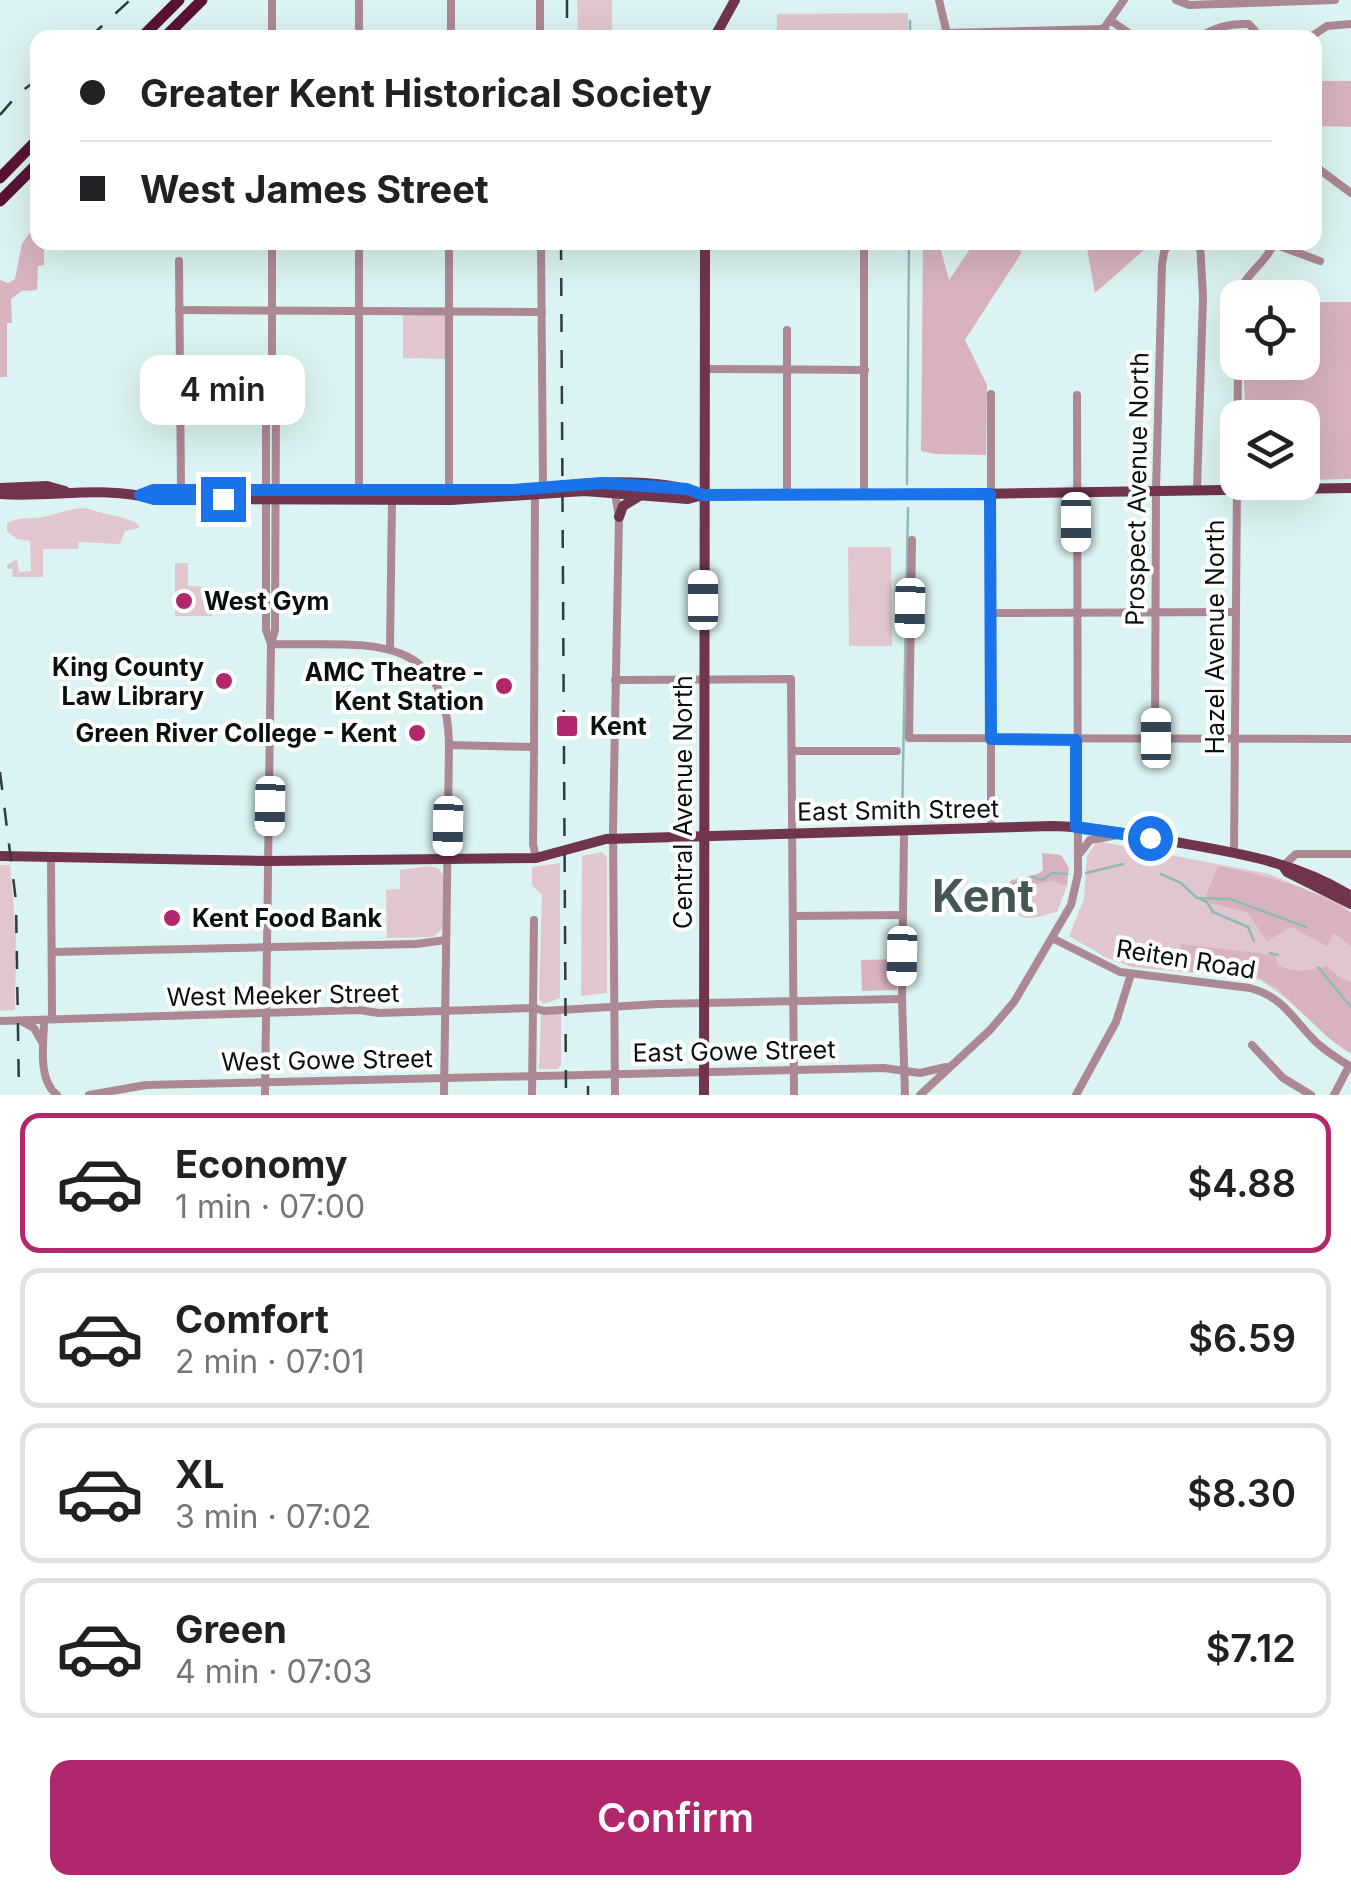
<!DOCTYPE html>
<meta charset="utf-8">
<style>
:root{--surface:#fff;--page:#f2f2f2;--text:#202124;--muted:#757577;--line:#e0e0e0;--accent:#b0286b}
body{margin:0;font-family:Inter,sans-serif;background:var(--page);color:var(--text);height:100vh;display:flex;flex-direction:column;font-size:38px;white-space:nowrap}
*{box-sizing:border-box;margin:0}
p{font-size:32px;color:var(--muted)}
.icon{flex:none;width:55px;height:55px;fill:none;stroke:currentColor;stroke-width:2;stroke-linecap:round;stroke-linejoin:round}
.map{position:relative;height:1095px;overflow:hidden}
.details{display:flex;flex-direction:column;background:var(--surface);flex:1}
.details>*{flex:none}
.top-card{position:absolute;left:30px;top:30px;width:1292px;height:220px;border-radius:20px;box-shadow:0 10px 40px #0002;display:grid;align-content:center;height:220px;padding:0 50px;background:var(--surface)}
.tools{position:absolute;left:1220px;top:280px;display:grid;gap:20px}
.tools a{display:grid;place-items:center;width:100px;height:100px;border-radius:20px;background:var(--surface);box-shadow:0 10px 40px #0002;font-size:50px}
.end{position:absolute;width:45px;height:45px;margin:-22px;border:12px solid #1a73e8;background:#fff;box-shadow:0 0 0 5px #fff}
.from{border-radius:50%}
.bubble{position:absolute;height:70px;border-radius:20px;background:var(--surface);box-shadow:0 10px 40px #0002;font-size:32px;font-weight:600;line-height:70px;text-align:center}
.car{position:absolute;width:30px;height:60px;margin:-30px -15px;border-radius:12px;box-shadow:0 0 8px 2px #0007;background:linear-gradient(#fff 24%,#345 0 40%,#fff 0 76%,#345 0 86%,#fff 0)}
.top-card b{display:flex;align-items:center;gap:35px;height:95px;font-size:38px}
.top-card b+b{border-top:2px solid var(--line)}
.top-card i{width:25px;height:25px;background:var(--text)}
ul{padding:18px 0 0;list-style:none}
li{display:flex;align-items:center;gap:30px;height:140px;margin:0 20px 15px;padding:0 30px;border:5px solid var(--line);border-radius:20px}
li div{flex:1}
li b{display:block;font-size:38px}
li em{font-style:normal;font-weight:600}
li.on{border-color:var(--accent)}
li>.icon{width:90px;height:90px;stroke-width:1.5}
.cta{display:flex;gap:20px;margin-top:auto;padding:20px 50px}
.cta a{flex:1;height:115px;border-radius:20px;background:var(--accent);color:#fff;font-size:40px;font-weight:600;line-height:115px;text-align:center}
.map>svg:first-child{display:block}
.green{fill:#e2c6cf}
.forest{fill:#d8b3bf}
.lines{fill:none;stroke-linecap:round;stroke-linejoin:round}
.stream{stroke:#8fbab9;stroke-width:2.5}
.minor{stroke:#ac8894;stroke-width:8}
.major{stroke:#70344d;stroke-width:10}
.highway{stroke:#591334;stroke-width:11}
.rail{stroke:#313c3c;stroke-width:2.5;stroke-dasharray:18 18;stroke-linecap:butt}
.route{stroke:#1a73e8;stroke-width:12}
.poi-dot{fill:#b0286b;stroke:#fff;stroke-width:4}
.labels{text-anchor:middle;stroke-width:8;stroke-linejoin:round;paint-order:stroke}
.street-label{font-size:25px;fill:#081010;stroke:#fff}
.poi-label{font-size:25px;font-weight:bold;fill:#081010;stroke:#fff;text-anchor:start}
.town-label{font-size:45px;font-weight:bold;fill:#435756;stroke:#fff}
</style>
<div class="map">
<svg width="1351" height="1095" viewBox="0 0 1351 1095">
<rect width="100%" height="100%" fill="#dbf3f2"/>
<g class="green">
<polygon points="577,0 612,0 612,33 578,33"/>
<polygon points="908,13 908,37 777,37 777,14"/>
<polygon points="403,311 449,311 449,359 403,358"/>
<path d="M86 508C104 515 122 515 138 524L139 528 125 531 120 544 79 542 78 549H43V577H12L13 569H7V565L17 559 19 572 31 571 30 541 17 539 7 531V523C22 516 32 520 47 516 61 513 71 508 86 508Z"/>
<polygon points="848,547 891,547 892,646 849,646"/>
<polygon points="175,563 188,563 188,586 212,587 212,616 175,616"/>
<path d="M1097 841 1269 874 1340 903 1351 912V1054C1316 1033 1294 999 1258 979L1132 967 1107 958 1069 936 1084 899 1087 856Z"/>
<polygon points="602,852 607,858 607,993 581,996 582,856"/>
<polygon points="560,863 560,998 544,1004 539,999 542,895 532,885 532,867"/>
<polygon points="0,865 10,865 16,933 15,1010 0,1011"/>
<polygon points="428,866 438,868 443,875 442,929 433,937 387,938 386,890 400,889 400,870"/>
<path d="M1053 881 1067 886 1057 912C1037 916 1019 928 1008 900L1019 888Z"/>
<polygon points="541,1014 561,1014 561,1065 558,1069 539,1069"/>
</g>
<g class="forest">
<polygon points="1315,81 1351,81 1351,127 1315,126"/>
<polygon points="37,222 38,242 44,243 44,265 38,266 37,290 22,291 11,299 12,323 7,323 7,377 0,377 0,280 8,283 15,279 22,244"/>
<polygon points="1086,242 1152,242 1152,243 1095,293"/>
<polygon points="923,243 943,243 940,247 949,280 974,243 1008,243 1022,252 965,340 987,385 986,455 935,454 921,451"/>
<polygon points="1317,302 1351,302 1351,479 1303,480 1302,418 1282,417 1281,400 1245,401 1243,363 1302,362 1303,357 1317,357"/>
<path d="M1042 853 1061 855 1069 868 1067 886 1052 881 1020 888 1009 899 1010 881C1021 876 1034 878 1043 870Z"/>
<path d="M1218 866C1263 875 1312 887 1351 913V946L1334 933 1327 946 1291 927 1267 941 1247 912 1210 903 1206 896Z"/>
<path d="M1181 944 1275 955 1278 965C1292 973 1312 971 1327 966L1340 978 1351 982V1053L1331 1040 1277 988 1259 978 1219 974 1215 969 1208 968 1202 973 1179 971Z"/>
<polygon points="897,959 897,990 862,991 861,960"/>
</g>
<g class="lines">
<g class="stream">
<polyline points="910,38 910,21"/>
<polyline points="907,484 909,242"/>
<polyline points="902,820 908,508"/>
<polyline points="1086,873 1123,864"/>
<polyline points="1161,874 1181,883 1197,898 1230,899 1306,927"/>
<polyline points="1007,887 1032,877 1042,880 1052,873 1067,874"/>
<polyline points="1200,899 1207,902 1213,912 1248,927 1254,941"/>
<polyline points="1270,953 1278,955"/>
<polyline points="1318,967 1351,1007"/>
</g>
<g class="minor">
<polyline points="272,0 272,38"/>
<polyline points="359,0 359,38"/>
<polyline points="540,0 540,38"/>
<polyline points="939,0 947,34"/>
<polyline points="1176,0 1189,5 1335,0"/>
<polyline points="1110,20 1136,38"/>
<polyline points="947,33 1102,29 1114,38"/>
<polyline points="451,38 451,0"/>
<polyline points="1097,38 1124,0"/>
<path d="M1197 38C1215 28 1228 23 1249 24L1261 38"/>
<polyline points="1309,38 1327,26 1351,24"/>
<polyline points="1315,166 1351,193"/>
<polyline points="359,242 359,490"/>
<polyline points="541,242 543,488"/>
<polyline points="864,242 864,495"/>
<polyline points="1274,244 1320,261"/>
<polyline points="179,261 181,490"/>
<path d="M1239 298C1242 274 1267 264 1274 242"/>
<polyline points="179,310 542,312"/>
<polyline points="704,369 865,370"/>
<polyline points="1197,490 1203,297 1200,242"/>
<polyline points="449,491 449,242"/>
<polyline points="615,493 619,517 613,829 615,1095"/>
<polyline points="787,495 787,330"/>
<polyline points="912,540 909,738 1351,739"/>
<polyline points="991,613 1235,612"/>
<path d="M271 644C359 647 447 625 449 745L444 1095"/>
<polyline points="271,644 266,630 266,402 272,386"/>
<polyline points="390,648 392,500"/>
<polyline points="615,680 791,679 794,1095"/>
<polyline points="1155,739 1156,490 1162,265 1164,252 1170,242"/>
<polyline points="449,745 534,747"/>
<polyline points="792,751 897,751"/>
<polyline points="534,755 535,495"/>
<polyline points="534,760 533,844 536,858"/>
<polyline points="991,828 991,394"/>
<polyline points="904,832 902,999 905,1095"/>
<polyline points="1234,852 1238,362"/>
<polyline points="1080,853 1090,840 1118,835"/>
<polyline points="51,857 52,1019"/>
<polyline points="1283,866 1296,854 1351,854"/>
<polyline points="793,916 903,915"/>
<path d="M1052 938 1120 972 1250 988C1281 996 1292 1017 1312 1038 1323 1050 1337 1058 1351 1067"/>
<polyline points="52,952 416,944 446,940"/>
<path d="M44 1020C44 1044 37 1079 57 1095"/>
<polyline points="0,1021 359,1010 379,1013 534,1008 544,1011 658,1004 902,999"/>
<polyline points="21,1021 34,1028 42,1042"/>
<polyline points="1252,1045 1283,1078 1311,1095"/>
<polyline points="89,1095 146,1085 884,1068 920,1073 946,1067"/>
<polyline points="265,1095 271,644 275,630 276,402 272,386 272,242"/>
<polyline points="532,1095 534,920"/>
<polyline points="920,1095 990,1030 1014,1002 1071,905 1078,874 1077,395"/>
<polyline points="1076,1095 1116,1022 1131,974"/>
<polyline points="1334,1095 1349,1066"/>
</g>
<g class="major">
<polyline points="714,38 735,0"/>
<polyline points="0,488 47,486 65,491"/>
<path d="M541 488C588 482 657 477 702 494"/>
<path d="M0 494C50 498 105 485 153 499L451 500 584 491 688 499 703 495H913L1351 488"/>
<polyline points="142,495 153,490 499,491"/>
<polyline points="619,517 623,506 638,497"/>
<path d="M0 856 269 861 536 858 606 839 1053 826C1094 827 1134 835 1175 842 1237 853 1297 862 1351 896"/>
<polyline points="1283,866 1287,872 1351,904"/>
<polyline points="704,1095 705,242"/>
</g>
<g class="highway">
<polyline points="141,38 179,0"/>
<polyline points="164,38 202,0"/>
<polyline points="0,178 38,139"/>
<polyline points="0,201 38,163"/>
</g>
<g class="rail">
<polyline points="567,0 567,38"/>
<polyline points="89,38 130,0"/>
<polyline points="0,115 18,94 38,79"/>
<polyline points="561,242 566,1095"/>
<polyline points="0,772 16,901 19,1095"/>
<polyline points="588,1095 588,1086"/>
</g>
</g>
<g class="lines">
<polyline class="route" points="223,499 154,499 140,495 153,490 513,490 602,483 687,489 703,495 990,494 991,739 1076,740 1076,827 1150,838"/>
</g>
<g class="poi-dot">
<circle cx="184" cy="601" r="10"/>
<circle cx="224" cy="681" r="10"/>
<circle cx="504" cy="686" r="10"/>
<rect x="555" y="714" width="24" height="24" rx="5"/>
<circle cx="417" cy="733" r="10"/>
<circle cx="172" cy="918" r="10"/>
</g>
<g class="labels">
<g class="street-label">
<text transform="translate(1137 489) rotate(-89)" y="9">Prospect Avenue North</text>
<text transform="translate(1215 637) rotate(-90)" y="9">Hazel Avenue North</text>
<text transform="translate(683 802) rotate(-90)" y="9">Central Avenue North</text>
<text transform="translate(898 810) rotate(-1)" y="9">East Smith Street</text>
<text transform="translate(1186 959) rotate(9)" y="9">Reiten Road</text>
<text transform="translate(283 995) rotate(-1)" y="9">West Meeker Street</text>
<text transform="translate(734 1051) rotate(-1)" y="9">East Gowe Street</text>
<text transform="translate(327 1060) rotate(-1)" y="9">West Gowe Street</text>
</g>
<g class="poi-label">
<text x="204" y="610">West Gym</text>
<text x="204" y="676" text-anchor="end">King County<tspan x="204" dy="29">Law Library</tspan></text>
<text x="484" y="681" text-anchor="end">AMC Theatre -<tspan x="484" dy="29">Kent Station</tspan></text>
<text x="590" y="735">Kent</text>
<text x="397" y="742" text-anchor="end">Green River College - Kent</text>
<text x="192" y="927">Kent Food Bank</text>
</g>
<g class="town-label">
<text x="983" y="912">Kent</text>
</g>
</g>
</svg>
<div class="tools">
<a><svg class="icon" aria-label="locate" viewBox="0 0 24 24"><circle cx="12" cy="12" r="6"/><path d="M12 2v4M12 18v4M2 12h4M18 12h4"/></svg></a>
<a><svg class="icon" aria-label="layers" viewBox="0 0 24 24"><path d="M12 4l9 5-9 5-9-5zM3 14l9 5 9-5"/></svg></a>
</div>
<i class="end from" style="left:1150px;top:838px"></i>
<i class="end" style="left:223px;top:499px"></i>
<div class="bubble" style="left:140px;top:355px;width:165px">4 min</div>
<i class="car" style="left:1076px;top:522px;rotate:180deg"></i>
<i class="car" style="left:703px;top:600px;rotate:0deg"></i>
<i class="car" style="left:910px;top:608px;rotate:181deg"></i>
<i class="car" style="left:1156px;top:738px;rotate:0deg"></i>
<i class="car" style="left:270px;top:806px;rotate:181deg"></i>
<i class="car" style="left:448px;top:826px;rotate:181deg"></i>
<i class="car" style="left:902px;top:956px;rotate:181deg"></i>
<div class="top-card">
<b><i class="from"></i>Greater Kent Historical Society</b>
<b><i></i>West James Street</b>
</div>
</div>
<section class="details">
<ul>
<li class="on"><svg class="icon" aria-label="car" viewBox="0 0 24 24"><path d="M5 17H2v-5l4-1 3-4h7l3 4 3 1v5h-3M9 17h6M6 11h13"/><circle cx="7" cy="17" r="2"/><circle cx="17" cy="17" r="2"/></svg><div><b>Economy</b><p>1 min · 07:00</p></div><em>$4.88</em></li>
<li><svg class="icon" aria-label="car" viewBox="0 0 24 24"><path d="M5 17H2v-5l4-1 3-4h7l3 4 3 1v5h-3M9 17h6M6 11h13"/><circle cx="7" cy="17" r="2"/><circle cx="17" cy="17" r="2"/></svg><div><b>Comfort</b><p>2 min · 07:01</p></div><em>$6.59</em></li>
<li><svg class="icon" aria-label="car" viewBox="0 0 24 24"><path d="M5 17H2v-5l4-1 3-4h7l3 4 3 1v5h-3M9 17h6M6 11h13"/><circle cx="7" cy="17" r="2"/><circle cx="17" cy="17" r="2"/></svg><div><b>XL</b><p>3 min · 07:02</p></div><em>$8.30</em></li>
<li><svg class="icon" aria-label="car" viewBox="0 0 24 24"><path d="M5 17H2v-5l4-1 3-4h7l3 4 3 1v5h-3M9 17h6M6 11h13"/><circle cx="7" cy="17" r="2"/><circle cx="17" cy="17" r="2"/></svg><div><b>Green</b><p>4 min · 07:03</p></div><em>$7.12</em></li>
</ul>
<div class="cta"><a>Confirm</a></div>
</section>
